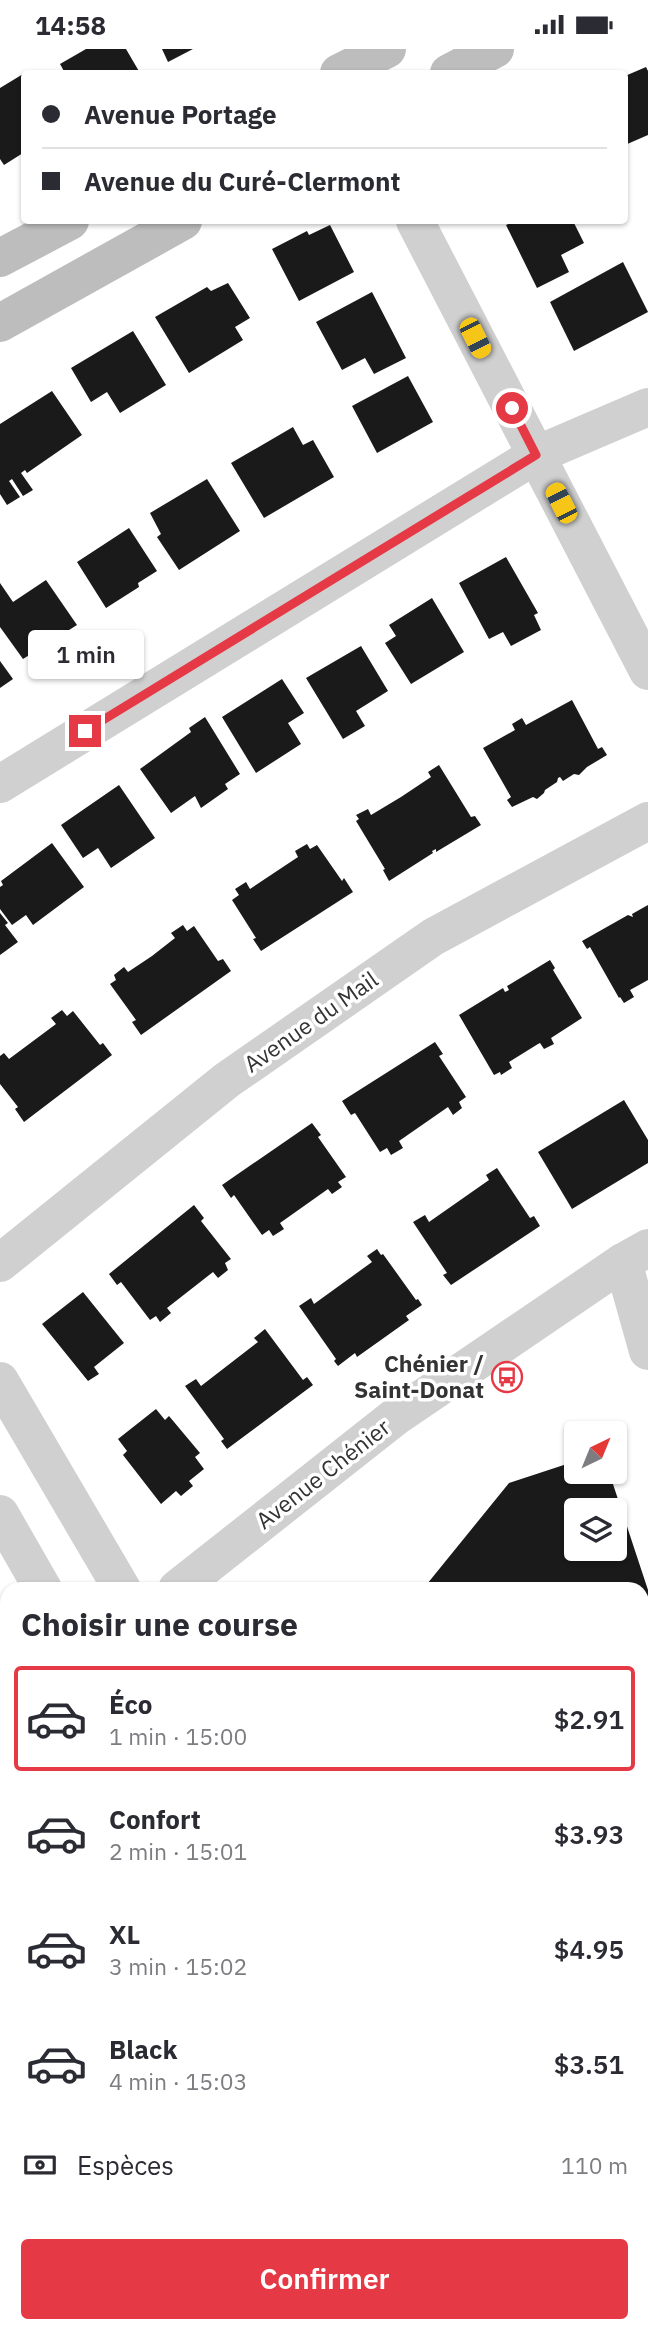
<!DOCTYPE html>
<html lang="fr">
<meta charset="utf-8">
<style>
:root{--surface:#fff;--page:#f7f7f7;--text:#2b2b33;--muted:#7c7c81;--line:#e1e1e2;--accent:#e63946}
body{margin:0;font-family:"IBM Plex Sans",sans-serif;background:var(--page);color:var(--text);height:100vh;display:flex;flex-direction:column;font-size:26px;white-space:nowrap}
*{box-sizing:border-box;margin:0}
p{font-size:23px;color:var(--muted)}
.icon{flex:none;width:38px;height:38px;fill:none;stroke:currentColor;stroke-width:2;stroke-linecap:round;stroke-linejoin:round}
.map{position:relative;flex:1;overflow:hidden}
.details{position:absolute;left:0px;top:1533px;width:649px;height:751px;display:flex;flex-direction:column;background:var(--surface);border-radius:21px 21px 0 0;box-shadow:0 2px 5px #0004}
.details>*{flex:none}
.guide{position:absolute;left:21px;top:21px;width:607px;height:154px;border-radius:7px;box-shadow:0 2px 5px #0004;display:grid;align-content:center;height:154px;padding:0 21px;background:var(--surface)}
.needle{width:46px;rotate:43deg}
.controls{position:absolute;left:564px;top:1372px;display:grid;gap:14px}
.controls a{display:grid;place-items:center;width:63px;height:63px;border-radius:7px;background:var(--surface);box-shadow:0 2px 5px #0004;font-size:35px}
.end{position:absolute;width:32px;height:32px;margin:-16px;border:9px solid #e63946;background:#fff;box-shadow:0 0 0 4px #fff}
.from{border-radius:50%}
.bubble{position:absolute;height:49px;border-radius:7px;background:var(--surface);box-shadow:0 2px 5px #0004;font-size:23px;font-weight:600;line-height:49px;text-align:center}
.car{position:absolute;width:21px;height:42px;margin:-21px -10px;border-radius:9px;box-shadow:0 0 5px 2px #0007;background:linear-gradient(#f5c518 24%,#345 0 40%,#f5c518 0 76%,#345 0 86%,#f5c518 0)}
.guide b{display:flex;align-items:center;gap:24px;height:66px;font-size:26px}
.guide b+b{border-top:2px solid var(--line)}
.guide i{width:18px;height:18px;background:var(--text)}
ul{padding:0;list-style:none}
li{display:flex;align-items:center;gap:21px;height:105px;margin:0 14px 10px;padding:0 7px;border:4px solid transparent;border-radius:7px}
li div{flex:1}
li b{display:block;font-size:26px}
li em{font-style:normal;font-weight:600}
li.on{border-color:var(--accent)}
li>.icon{width:63px;height:63px;stroke-width:1.5}
h2{padding:0 21px;font-size:32px;line-height:84px}
.pay{display:flex;align-items:center;gap:18px;height:77px;padding:0 21px;font-size:26px}
.pay p{margin-inline-start:auto}
.button{display:flex;gap:14px;margin-top:auto;padding:14px 21px}
.button a{flex:1;height:80px;border-radius:7px;background:var(--accent);color:#fff;font-size:28px;font-weight:600;line-height:80px;text-align:center}
.status{display:flex;justify-content:space-between;align-items:center;height:49px;padding:0 35px;background:var(--surface);direction:ltr}
.status svg{height:19px;fill:currentColor}
.map>svg:first-child{display:block}
.building{fill:#1a1a1a;fill-rule:evenodd}
.lines{fill:none;stroke-linecap:round;stroke-linejoin:round}
.path{stroke:#cdcdcd;stroke-width:4.5;stroke-dasharray:3.5 3.5;stroke-linecap:butt}
.street{stroke:#d0d0d0;stroke-width:38}
.secondary{stroke:#bdbdbd;stroke-width:38}
.route{stroke:#e63946;stroke-width:9}
.labels{text-anchor:middle;stroke-width:7;stroke-linejoin:round;paint-order:stroke}
.street-label{font-size:23px;fill:#333;stroke:#fff}
.poi-label{font-size:23px;font-weight:bold;fill:#333;stroke:#fff;text-anchor:end}
</style>
<div class="status"><b>14:58</b><svg viewBox="0 0 49 12"><path d="M0 12V9h3v3zM5 12V6h3v6zM10 12V3h3v9zM15 12V0h3v12zM26 1h20v11H26zM47 4h2v5h-2z"/></svg></div>
<div class="map">
<svg width="648" height="2283" viewBox="0 0 648 2283">
<rect width="100%" height="100%" fill="#fff"/>
<g class="building">
<polygon points="86,0 126,0 140,24 65,24 60,15"/>
<polygon points="162,0 193,0 168,13"/>
<polygon points="646,18 648,22 648,86 625,96 625,27"/>
<polygon points="28,22 30,24 24,24 24,107 23,104 4,116 0,110 0,39"/>
<polygon points="515,172 573,172 584,194 561,206 569,223 537,239 506,176"/>
<polygon points="330,176 354,223 299,252 272,200 307,182 309,186"/>
<polygon points="623,213 648,263 574,302 550,253"/>
<polygon points="228,234 250,269 235,278 243,291 189,324 155,268 207,238 211,242"/>
<polygon points="372,243 406,309 374,325 365,309 342,321 316,273"/>
<polygon points="133,282 166,336 120,364 107,343 91,353 71,319"/>
<polygon points="408,327 433,373 377,404 352,357"/>
<polygon points="52,342 82,386 27,424 25,421 21,424 33,441 23,447 12,430 9,432 20,448 7,456 0,445 0,375"/>
<polygon points="293,378 303,396 313,391 334,428 264,469 231,414"/>
<polygon points="207,430 240,482 179,521 157,488 161,485 150,464"/>
<polygon points="129,479 157,522 138,534 139,538 106,559 77,513"/>
<polygon points="506,508 538,564 534,566 541,581 511,597 503,583 489,590 459,534"/>
<polygon points="46,531 77,576 23,610 0,578 0,534 13,553"/>
<polygon points="432,549 464,603 411,635 385,594 396,587 389,576"/>
<polygon points="361,597 388,642 356,662 365,677 343,690 306,629"/>
<polygon points="0,612 13,630 0,639"/>
<polygon points="282,630 304,664 288,674 301,695 256,724 222,668"/>
<polygon points="572,651 598,700 602,698 607,706 587,718 579,726 574,725 563,732 560,728 558,729 557,733 545,741 544,744 537,750 533,748 512,758 507,751 511,748 483,699 515,681 512,675 522,669 526,676"/>
<polygon points="205,668 240,725 225,735 228,740 201,759 195,747 171,764 140,720 191,683 189,679"/>
<polygon points="439,716 471,768 475,767 481,776 436,803 436,800 432,802 433,804 389,832 383,821 385,820 356,772 359,770 356,766 368,760 371,766 401,748 431,728 428,723"/>
<polygon points="119,736 155,789 111,819 98,799 83,809 61,776"/>
<polygon points="52,794 84,838 33,876 26,866 12,876 0,860 0,838 3,836 1,832"/>
<polygon points="307,795 310,800 317,796 342,832 344,829 353,843 261,902 253,890 256,889 232,851 239,846 235,840 246,833 250,840 298,808 295,802"/>
<polygon points="648,856 648,931 630,941 634,948 624,954 620,948 619,949 590,898 587,900 582,892 628,866 633,868 632,865"/>
<polygon points="0,864 8,874 5,876 18,893 0,906"/>
<polygon points="183,876 187,882 194,877 218,912 223,910 231,922 141,986 132,973 136,971 110,935 116,931 114,926 124,918 128,923 152,907 175,889 171,884"/>
<polygon points="550,911 555,919 553,921 582,969 551,989 554,995 544,1000 540,994 538,995 509,1013 512,1019 501,1026 500,1023 494,1026 459,966 503,939 505,943 509,941 507,937"/>
<polygon points="62,961 67,967 73,962 100,996 103,994 112,1006 24,1073 15,1060 18,1058 0,1035 0,1007 4,1004 9,1010 56,975 51,969"/>
<polygon points="435,993 443,1005 439,1007 466,1048 459,1053 462,1059 453,1066 448,1058 399,1092 403,1099 391,1106 387,1099 380,1103 355,1064 351,1066 342,1052"/>
<polygon points="624,1051 648,1091 648,1114 572,1160 538,1103"/>
<polygon points="312,1074 321,1086 318,1088 346,1128 338,1133 342,1138 332,1145 328,1140 280,1174 284,1180 273,1187 269,1181 262,1186 234,1146 231,1149 222,1136"/>
<polygon points="497,1119 530,1169 534,1167 540,1177 451,1236 443,1226 447,1224 413,1173 425,1166 429,1173 489,1131 486,1126"/>
<polygon points="194,1156 204,1169 201,1172 231,1210 225,1214 228,1221 218,1229 213,1223 167,1259 171,1264 160,1273 156,1267 150,1271 121,1233 117,1236 109,1225"/>
<polygon points="377,1200 381,1206 383,1205 416,1251 418,1250 422,1256 406,1267 409,1271 357,1308 355,1304 338,1317 334,1312 336,1310 299,1257 311,1249 314,1255 372,1213 367,1207"/>
<polygon points="83,1243 124,1294 94,1318 99,1325 88,1332 42,1275"/>
<polygon points="265,1280 303,1331 307,1328 313,1336 227,1400 221,1392 224,1390 185,1337 196,1330 201,1337 258,1293 254,1289"/>
<polygon points="156,1360 165,1371 169,1367 200,1404 195,1408 204,1420 189,1432 193,1437 181,1447 176,1442 161,1455 123,1406 127,1402 118,1390"/>
<path d="M576 1412V1423H609L648 1541V1902L642 1904V1540H423L509 1434ZM576 1461H614V1500H576Z"/>
<polygon points="7,1880 7,1980 0,1982 0,1884"/>
</g>
<g class="lines">
<g class="path">
<polyline points="0,2224 7,2252"/>
<polyline points="17,2277 20,2283"/>
</g>
<g class="street">
<polyline points="415,172 648,622"/>
<polyline points="0,735 536,406 648,358"/>
<polyline points="623,1213 648,1302"/>
<polyline points="0,1214 227,1031 433,888 648,772"/>
<polyline points="0,1332 122,1540"/>
<polyline points="0,1465 43,1540"/>
<polyline points="177,1540 395,1368 623,1213 648,1199"/>
<polyline points="0,1700 7,1693"/>
</g>
<g class="secondary">
<polyline points="339,24 387,0"/>
<polyline points="449,24 495,0"/>
<polyline points="0,209 70,172"/>
<polyline points="0,274 183,172"/>
</g>
</g>
<g class="lines">
<polyline class="route" points="85,682 536,406 512,359"/>
</g>
<defs>
<g id="bus-ring" transform="scale(1.575)"><circle r="9.5" fill="#fff" stroke="#e63946" stroke-width="1.5"/><path d="M-5-6H5V4H4V6H2V4H-2V6H-4V4H-5ZM-3.5-4V0h7V-4ZM-3.5 1.2v1.5H-2V1.2ZM2 1.2v1.5H3.5V1.2Z" fill="#e63946"/></g>
</defs>
<g fill-rule="evenodd">
<use href="#bus-ring" x="507" y="1328"/>
</g>
<g class="labels">
<g class="street-label">
<text transform="translate(311 973) rotate(-35)" y="8">Avenue du Mail</text>
<text transform="translate(323 1425) rotate(-38)" y="8">Avenue Chénier</text>
</g>
<g class="poi-label">
<text x="484" y="1323">Chénier /<tspan x="484" dy="26">Saint-Donat</tspan></text>
</g>
</g>
</svg>
<div class="controls">
<a><svg class="needle" viewBox="-14 -14 28 28"><path d="M0-13l5 13h-10z" fill="#e53935"/><path d="M0 13l5-13h-10z" fill="#7c7c81"/></svg></a>
<a><svg class="icon" aria-label="layers" viewBox="0 0 24 24"><path d="M12 4l9 5-9 5-9-5zM3 14l9 5 9-5"/></svg></a>
</div>
<i class="end from" style="left:512px;top:359px"></i>
<i class="end" style="left:85px;top:682px"></i>
<div class="bubble" style="left:28px;top:581px;width:116px">1 min</div>
<i class="car" style="left:475px;top:289px;rotate:153deg"></i>
<i class="car" style="left:561px;top:454px;rotate:333deg"></i>
<div class="guide">
<b><i class="from"></i>Avenue Portage</b>
<b><i></i>Avenue du Curé-Clermont</b>
</div>
<section class="details">
<h2>Choisir une course</h2>
<ul>
<li class="on"><svg class="icon" aria-label="car" viewBox="0 0 24 24"><path d="M5 17H2v-5l4-1 3-4h7l3 4 3 1v5h-3M9 17h6M6 11h13"/><circle cx="7" cy="17" r="2"/><circle cx="17" cy="17" r="2"/></svg><div><b>Éco</b><p>1 min · 15:00</p></div><em>$2.91</em></li>
<li><svg class="icon" aria-label="car" viewBox="0 0 24 24"><path d="M5 17H2v-5l4-1 3-4h7l3 4 3 1v5h-3M9 17h6M6 11h13"/><circle cx="7" cy="17" r="2"/><circle cx="17" cy="17" r="2"/></svg><div><b>Confort</b><p>2 min · 15:01</p></div><em>$3.93</em></li>
<li><svg class="icon" aria-label="car" viewBox="0 0 24 24"><path d="M5 17H2v-5l4-1 3-4h7l3 4 3 1v5h-3M9 17h6M6 11h13"/><circle cx="7" cy="17" r="2"/><circle cx="17" cy="17" r="2"/></svg><div><b>XL</b><p>3 min · 15:02</p></div><em>$4.95</em></li>
<li><svg class="icon" aria-label="car" viewBox="0 0 24 24"><path d="M5 17H2v-5l4-1 3-4h7l3 4 3 1v5h-3M9 17h6M6 11h13"/><circle cx="7" cy="17" r="2"/><circle cx="17" cy="17" r="2"/></svg><div><b>Black</b><p>4 min · 15:03</p></div><em>$3.51</em></li>
</ul>
<div class="pay"><svg class="icon" aria-label="cash" viewBox="0 0 24 24"><path d="M3 7h18v10H3z"/><circle cx="12" cy="12" r="2"/></svg>Espèces<p>110 m</p></div>
<div class="button"><a>Confirmer</a></div>
</section>
</div>
